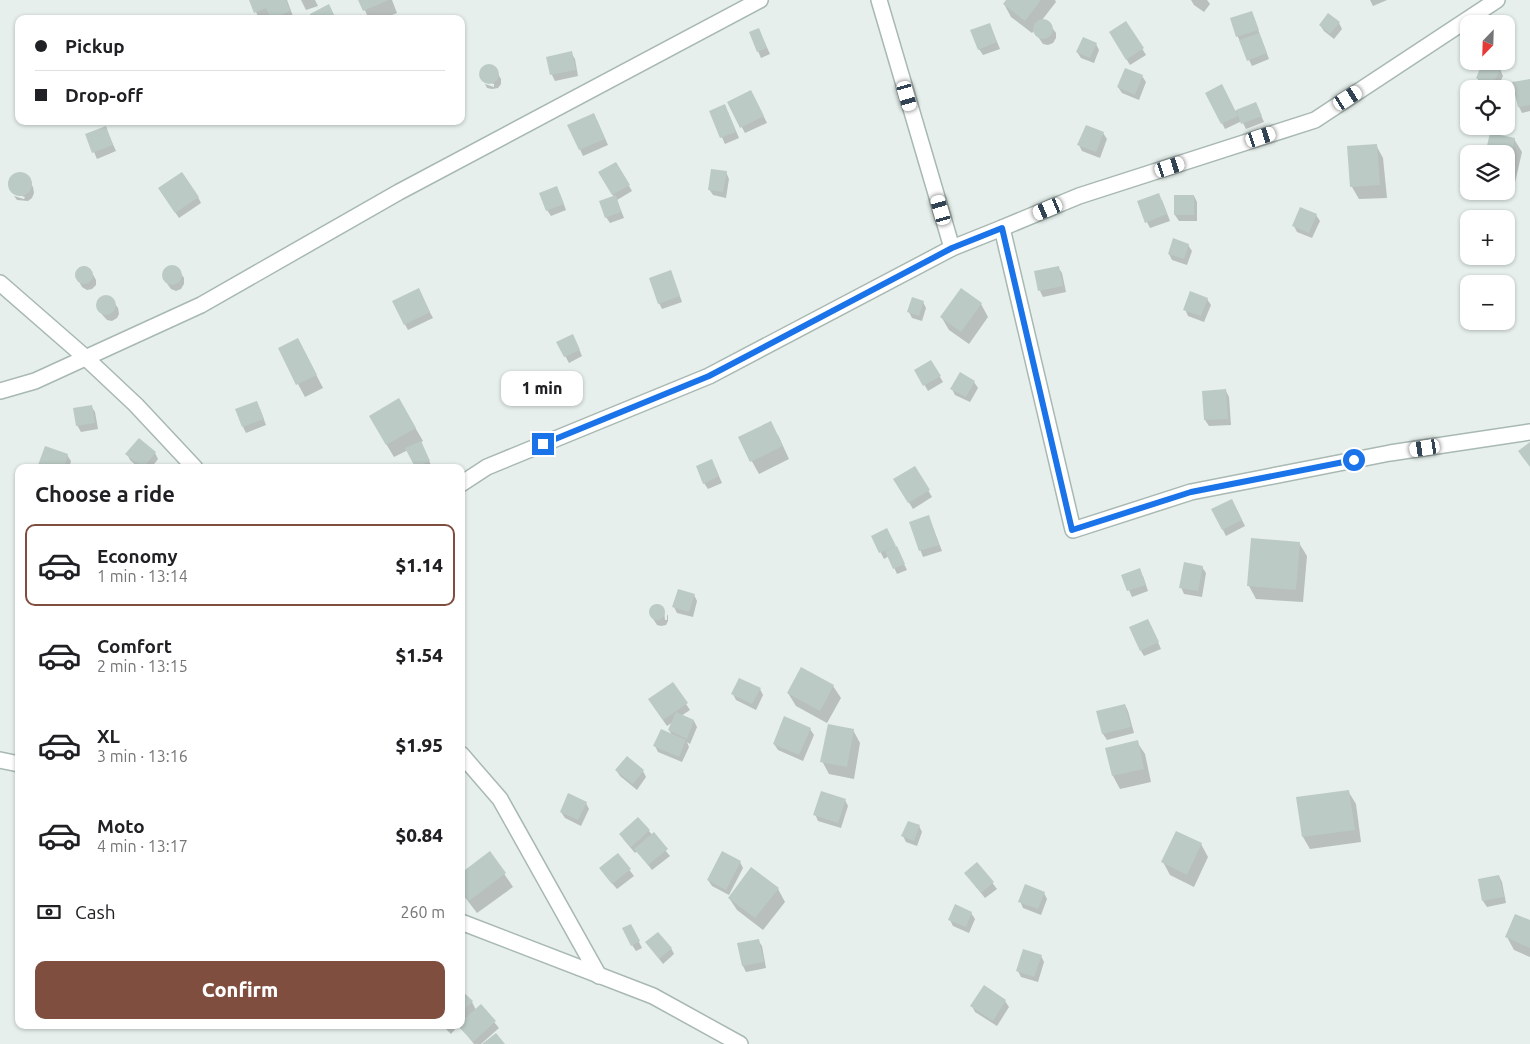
<!DOCTYPE html>
<meta charset="utf-8">
<style>
:root{--surface:#fff;--page:#f2f2f2;--text:#202124;--muted:#757577;--line:#e0e0e0;--accent:#7f4e3f}
body{margin:0;font-family:Ubuntu,sans-serif;background:var(--page);color:var(--text);height:100vh;display:flex;flex-direction:column;font-size:19px;white-space:nowrap}
*{box-sizing:border-box;margin:0}
p{font-size:16px;color:var(--muted)}
.icon{flex:none;width:28px;height:28px;fill:none;stroke:currentColor;stroke-width:2;stroke-linecap:round;stroke-linejoin:round}
.map{position:relative;flex:1;overflow:hidden}
.panel{position:absolute;left:15px;top:464px;width:450px;height:565px;display:flex;flex-direction:column;background:var(--surface);border-radius:10px;box-shadow:0 1px 4px #0004}
.panel>*{flex:none}
.top-card{position:absolute;left:15px;top:15px;width:450px;height:110px;border-radius:10px;box-shadow:0 1px 4px #0004;display:grid;align-content:center;height:110px;padding:0 20px;background:var(--surface)}
.needle{width:32px;rotate:203deg}
.fabs{position:absolute;left:1460px;top:15px;display:grid;gap:10px}
.fabs a{display:grid;place-items:center;width:55px;height:55px;border-radius:10px;background:var(--surface);box-shadow:0 1px 4px #0004;font-size:25px}
.end{position:absolute;width:22px;height:22px;margin:-11px;border:6px solid #1a73e8;background:#fff;box-shadow:0 0 0 2px #fff}
.from{border-radius:50%}
.bubble{position:absolute;height:35px;border-radius:10px;background:var(--surface);box-shadow:0 1px 4px #0004;font-size:16px;font-weight:800;line-height:35px;text-align:center}
.car{position:absolute;width:15px;height:30px;margin:-15px -8px;border-radius:6px;box-shadow:0 0 4px 1px #0007;background:linear-gradient(#fff 24%,#345 0 40%,#fff 0 76%,#345 0 86%,#fff 0)}
.top-card b{display:flex;align-items:center;gap:18px;height:48px;font-size:19px}
.top-card b+b{border-top:1px solid var(--line)}
.top-card i{width:12px;height:12px;background:var(--text)}
ul{padding:0;list-style:none}
li{display:flex;align-items:center;gap:15px;height:82px;margin:0 10px 8px;padding:0 10px;border:2px solid transparent;border-radius:10px}
li div{flex:1}
li b{display:block;font-size:19px}
li em{font-style:normal;font-weight:800}
li.selected{border-color:var(--accent)}
li>.icon{width:45px;height:45px;stroke-width:1.5}
h2{padding:0 20px;font-size:22px;line-height:60px}
.pay{display:flex;align-items:center;gap:12px;height:55px;padding:0 20px;font-size:19px}
.pay p{margin-inline-start:auto}
.button{display:flex;gap:10px;margin-top:auto;padding:10px 20px}
.button a{flex:1;height:58px;border-radius:10px;background:var(--accent);color:#fff;font-size:20px;font-weight:800;line-height:58px;text-align:center}
.map>svg:first-child{display:block}
.shadow{fill:#0003}
.building{fill:#bbcac4}
.lines{fill:none;stroke-linecap:round;stroke-linejoin:round}
.minor-casing{stroke:#a8b8b2;stroke-width:18}
.minor{stroke:#fff;stroke-width:15}
.route{stroke:#1a73e8;stroke-width:6}
</style>
<div class="map">
<svg width="1530" height="1044" viewBox="0 0 1530 1044">
<rect width="100%" height="100%" fill="#e6efeb"/>
<g class="shadow">
<polygon points="251,0 287,0 294,19 259,19"/>
<polygon points="301,0 315,0 318,6 306,10"/>
<polygon points="360,0 392,0 397,13 382,19 369,19"/>
<polygon points="1007,0 1055,0 1056,2 1042,20 1048,22 1056,33 1056,38 1053,43 1048,45 1043,44 1034,31 1032,33 1011,17 1004,4"/>
<polygon points="1191,0 1207,0 1210,4 1204,12 1194,5"/>
<polygon points="1370,0 1387,0 1373,6"/>
<polygon points="1252,13 1269,59 1252,66 1238,37 1232,19"/>
<polygon points="1126,22 1146,55 1130,65 1114,39"/>
<polygon points="1339,23 1342,29 1334,39 1324,31 1320,25"/>
<polygon points="759,30 770,54 761,58 750,33"/>
<polygon points="992,30 1000,49 983,55 979,49"/>
<polygon points="1096,44 1099,50 1094,63 1081,58 1077,52"/>
<polygon points="571,53 575,59 578,76 555,81 552,75 548,58"/>
<polygon points="489,65 494,67 501,79 501,84 498,88 492,89 487,88 485,84 494,87 494,84 483,81 480,76 480,71 484,67"/>
<polygon points="1500,69 1503,76 1497,89 1492,89 1481,84 1477,78"/>
<polygon points="1142,76 1146,82 1139,100 1122,93 1118,87"/>
<polygon points="1530,80 1530,111 1522,113 1519,107"/>
<polygon points="754,97 767,123 745,133 729,103"/>
<polygon points="1256,104 1264,122 1246,129 1242,121 1225,129 1222,123 1235,111"/>
<polygon points="710,111 728,112 739,138 725,144"/>
<polygon points="597,120 608,145 583,156 569,125"/>
<polygon points="108,133 116,151 97,159 87,135"/>
<polygon points="1103,133 1107,139 1100,158 1082,151 1079,145"/>
<polygon points="1514,139 1522,152 1514,187 1506,186 1506,154"/>
<polygon points="1376,145 1383,158 1387,198 1359,199 1352,187"/>
<polygon points="616,163 632,191 617,200 624,218 610,223 606,217 614,197 600,173"/>
<polygon points="726,172 729,179 726,198 713,195 709,189"/>
<polygon points="21,174 26,176 33,187 34,193 32,198 28,201 17,200 14,196 24,199 25,197 12,193 10,188 9,183 11,178 15,175"/>
<polygon points="163,194 198,197 201,203 179,218"/>
<polygon points="560,194 566,210 551,216 547,210"/>
<polygon points="1194,196 1197,202 1197,221 1179,221 1175,215"/>
<polygon points="1162,200 1170,221 1150,228 1147,222"/>
<polygon points="1316,215 1320,221 1312,238 1297,232 1294,226"/>
<polygon points="1188,245 1192,251 1187,265 1172,260 1169,254"/>
<polygon points="85,266 90,269 96,280 96,285 92,289 87,290 82,287 76,276 76,271 80,267"/>
<polygon points="171,266 177,267 184,278 184,284 181,289 176,291 171,289 163,278 163,272 166,268"/>
<polygon points="1058,267 1062,273 1066,292 1043,297 1040,291"/>
<polygon points="671,271 682,302 662,309 659,303"/>
<polygon points="421,296 433,318 408,330 393,302"/>
<polygon points="104,297 110,297 118,308 119,314 117,318 112,321 107,320 98,310 98,304 100,300"/>
<polygon points="1207,299 1211,305 1204,322 1188,316 1185,309"/>
<polygon points="923,302 926,308 922,321 912,318 909,312"/>
<polygon points="981,304 988,317 969,344 949,330 942,318"/>
<polygon points="576,342 582,356 569,363 558,343"/>
<polygon points="279,349 305,353 323,388 305,397"/>
<polygon points="931,362 943,382 928,391 916,370"/>
<polygon points="974,382 978,388 970,402 955,395 952,389"/>
<polygon points="1226,391 1229,397 1231,425 1209,426 1205,420 1203,392"/>
<polygon points="399,400 423,441 420,443 432,467 416,468 408,450 394,457 370,417"/>
<polygon points="91,406 95,412 98,429 81,432 77,425"/>
<polygon points="260,409 266,425 246,433 243,427"/>
<polygon points="778,435 789,459 759,474 739,438"/>
<polygon points="155,453 158,459 151,468 139,468 130,460 127,454"/>
<polygon points="67,455 71,461 69,468 41,468 40,465"/>
<polygon points="715,467 722,483 708,489 704,483"/>
<polygon points="915,468 932,497 913,509 895,480"/>
<polygon points="1235,506 1245,526 1226,536 1213,510"/>
<polygon points="929,517 942,551 923,557 910,523"/>
<polygon points="890,536 907,570 897,574 889,556 884,559 873,537"/>
<polygon points="1299,543 1307,556 1303,602 1256,599 1249,586"/>
<polygon points="1202,567 1206,573 1202,597 1184,594 1181,587"/>
<polygon points="1123,576 1143,576 1148,591 1132,597"/>
<polygon points="694,595 697,601 693,617 677,613 674,607"/>
<polygon points="657,604 661,606 664,610 665,620 667,620 667,614 668,616 668,621 666,625 661,626 657,625 650,614 650,610 653,606"/>
<polygon points="1151,626 1161,649 1144,656 1141,651"/>
<polygon points="833,686 841,698 827,723 796,706 788,693"/>
<polygon points="760,689 763,695 756,710 736,700 733,694"/>
<polygon points="649,700 686,704 690,710 681,716 694,721 697,727 690,744 687,742 689,747 682,762 658,752 655,746 672,735 669,730 673,722 667,726"/>
<polygon points="1125,705 1128,711 1134,733 1107,740 1103,734 1098,712"/>
<polygon points="810,729 814,735 803,761 778,750 774,744"/>
<polygon points="853,730 860,743 854,779 829,774 822,761"/>
<polygon points="1137,742 1145,754 1151,782 1120,789 1113,776"/>
<polygon points="616,770 643,771 646,777 637,790 620,776"/>
<polygon points="1348,791 1356,804 1361,842 1310,849 1303,837"/>
<polygon points="845,800 848,806 841,828 818,821 815,814"/>
<polygon points="586,803 589,809 581,826 565,818 561,812"/>
<polygon points="919,826 922,832 917,846 906,842 903,836"/>
<polygon points="649,831 670,856 652,870 637,851 635,853 624,840 620,834"/>
<polygon points="1201,844 1208,857 1194,887 1170,875 1163,862"/>
<polygon points="490,853 513,887 477,913 461,892 461,874"/>
<polygon points="618,855 634,876 617,889 604,874"/>
<polygon points="740,862 743,868 729,895 712,886 708,880"/>
<polygon points="977,863 997,889 985,898 965,873"/>
<polygon points="1499,876 1502,882 1506,903 1487,907 1483,901"/>
<polygon points="778,889 785,902 763,930 737,910 729,898"/>
<polygon points="1044,893 1047,899 1041,915 1023,908 1020,901"/>
<polygon points="971,913 975,919 969,933 953,926 950,920"/>
<polygon points="1530,922 1530,957 1514,950 1507,937"/>
<polygon points="634,932 642,948 636,951 632,945"/>
<polygon points="758,940 762,946 766,968 746,972 743,966 738,944"/>
<polygon points="647,943 671,948 674,954 663,964"/>
<polygon points="1041,956 1044,962 1038,982 1021,977 1018,971"/>
<polygon points="461,992 472,1002 476,1010 481,1006 499,1028 481,1044 474,1044 459,1025 451,1034 442,1025 461,1025"/>
<polygon points="1005,1001 1009,1007 997,1026 975,1012 972,1006"/>
</g>
<g class="building">
<polygon points="249,0 286,0 290,11 271,19 266,8 254,13"/>
<polygon points="358,0 389,0 363,11"/>
<polygon points="1006,0 1041,0 1025,21 1003,4"/>
<polygon points="329,4 336,19 312,19 310,14"/>
<polygon points="1252,11 1259,30 1236,37 1230,18"/>
<polygon points="1328,13 1340,22 1330,34 1319,25"/>
<circle cx="1043" cy="29" r="10"/>
<polygon points="1126,21 1144,48 1126,60 1109,32"/>
<polygon points="990,23 997,42 978,50 970,30"/>
<polygon points="759,28 767,48 757,52 749,32"/>
<polygon points="1259,33 1267,53 1247,61 1239,40"/>
<polygon points="1083,37 1097,43 1090,58 1076,52"/>
<polygon points="572,51 576,70 550,75 546,57"/>
<polygon points="1483,61 1501,68 1492,85 1476,78"/>
<circle cx="489" cy="74" r="10"/>
<polygon points="1125,68 1143,75 1135,95 1117,87"/>
<polygon points="1530,79 1530,105 1518,107 1512,82"/>
<polygon points="1222,84 1238,116 1221,124 1205,93"/>
<polygon points="751,90 764,116 740,128 727,102"/>
<polygon points="1256,102 1262,116 1241,124 1236,110"/>
<polygon points="725,104 736,132 720,138 709,111"/>
<polygon points="594,113 605,139 579,150 567,125"/>
<polygon points="1086,125 1104,132 1096,152 1077,145"/>
<polygon points="106,126 113,145 92,153 85,134"/>
<polygon points="1490,133 1515,138 1507,175 1506,154 1485,154"/>
<polygon points="1377,144 1380,185 1350,187 1347,146"/>
<polygon points="616,162 630,185 612,195 598,172"/>
<polygon points="711,169 727,171 723,192 708,190"/>
<polygon points="182,172 199,197 175,213 158,188"/>
<circle cx="20" cy="184" r="12"/>
<polygon points="557,186 564,204 546,211 539,193"/>
<polygon points="1159,193 1167,214 1145,223 1137,201"/>
<polygon points="616,195 621,212 605,218 599,201"/>
<rect x="1174" y="195" width="20" height="20"/>
<polygon points="1300,207 1317,214 1309,233 1292,226"/>
<polygon points="1173,238 1189,244 1184,259 1168,254"/>
<circle cx="172" cy="275" r="10"/>
<circle cx="84" cy="275" r="9"/>
<polygon points="1059,266 1063,286 1038,291 1034,271"/>
<polygon points="671,270 680,296 658,304 649,278"/>
<polygon points="419,288 430,312 404,325 392,301"/>
<polygon points="961,288 982,303 961,332 940,317"/>
<polygon points="1190,291 1208,298 1201,316 1183,310"/>
<circle cx="106" cy="305" r="10"/>
<polygon points="912,297 924,301 919,316 907,312"/>
<polygon points="573,334 580,350 564,357 556,342"/>
<polygon points="298,338 317,375 296,385 278,348"/>
<polygon points="931,360 941,376 923,386 914,370"/>
<polygon points="960,372 975,381 966,397 950,389"/>
<polygon points="1226,389 1228,419 1204,420 1202,391"/>
<polygon points="399,398 416,428 386,445 369,416"/>
<polygon points="257,401 264,419 242,427 235,409"/>
<polygon points="92,405 95,423 76,426 73,408"/>
<polygon points="771,421 783,446 750,462 738,437"/>
<polygon points="139,438 156,452 143,468 125,454"/>
<polygon points="421,441 430,461 415,467 405,448"/>
<polygon points="1530,442 1530,467 1518,451"/>
<polygon points="45,446 68,454 64,468 46,468 38,465"/>
<polygon points="712,459 719,476 703,484 696,466"/>
<polygon points="915,466 930,490 908,503 893,479"/>
<polygon points="1232,499 1242,520 1222,530 1211,509"/>
<polygon points="929,515 939,545 919,551 909,522"/>
<polygon points="887,528 896,546 879,553 871,536"/>
<polygon points="1251,538 1300,542 1296,590 1247,586"/>
<polygon points="897,546 905,564 893,569 885,551"/>
<polygon points="1184,562 1203,566 1198,591 1179,588"/>
<polygon points="1140,568 1146,585 1127,591 1121,575"/>
<polygon points="678,589 695,594 689,612 672,607"/>
<circle cx="657" cy="612" r="8"/>
<polygon points="1148,619 1159,642 1140,651 1129,627"/>
<polygon points="801,667 834,685 820,711 787,693"/>
<polygon points="739,678 761,688 752,704 731,694"/>
<polygon points="673,682 688,703 663,720 648,699"/>
<polygon points="1125,704 1131,727 1102,734 1096,711"/>
<polygon points="676,712 694,720 687,739 668,730"/>
<polygon points="784,716 811,728 799,755 773,744"/>
<polygon points="828,724 854,729 847,767 820,762"/>
<polygon points="661,729 686,740 679,757 653,746"/>
<polygon points="1138,740 1144,769 1112,776 1105,748"/>
<polygon points="627,756 644,770 633,784 615,770"/>
<polygon points="1349,790 1355,830 1302,837 1296,797"/>
<polygon points="821,791 846,799 838,823 813,815"/>
<polygon points="568,793 587,802 578,820 560,812"/>
<polygon points="638,817 650,830 631,847 619,834"/>
<polygon points="908,821 920,825 914,841 901,836"/>
<polygon points="1176,831 1202,843 1187,875 1161,862"/>
<polygon points="654,832 668,849 648,865 634,849"/>
<polygon points="490,851 506,873 469,901 461,891 461,873"/>
<polygon points="722,851 741,861 726,890 707,880"/>
<polygon points="618,853 631,869 612,884 599,868"/>
<polygon points="977,862 994,882 981,893 964,873"/>
<polygon points="751,867 779,888 755,918 728,898"/>
<polygon points="1499,875 1504,897 1482,901 1478,879"/>
<polygon points="1025,884 1045,892 1038,909 1018,902"/>
<polygon points="955,904 972,912 966,927 948,920"/>
<polygon points="1515,914 1530,920 1530,948 1505,937"/>
<polygon points="631,924 640,941 631,946 622,928"/>
<polygon points="658,932 672,948 659,959 645,942"/>
<polygon points="759,939 764,962 742,966 737,943"/>
<polygon points="1023,949 1042,955 1034,977 1016,971"/>
<polygon points="984,985 1006,1000 993,1021 970,1006"/>
<polygon points="461,990 473,1001 461,1013"/>
<polygon points="481,1004 496,1021 473,1042 457,1025 461,1025 461,1022"/>
<polygon points="496,1033 505,1044 482,1044"/>
</g>
<g class="lines">
<g class="minor-casing">
<g id="minor">
<polyline points="879,0 952,248"/>
<polyline points="1002,228 1079,196 1315,120 1497,0"/>
<polyline points="0,283 86,358 136,405 195,468"/>
<polyline points="0,391 35,381 201,305 399,192 760,0"/>
<polyline points="461,484 487,467 709,376 952,248 1002,228 1073,530 1191,492 1390,453 1530,432"/>
<polyline points="461,754 500,799 599,976"/>
<polyline points="0,760 19,764"/>
<polyline points="461,922 653,996 740,1044"/>
</g>
</g>
<use href="#minor" class="minor"/>
</g>
<g class="lines">
<polyline class="route" points="543,444 709,376 952,248 1002,228 1072,530 1191,492 1354,460"/>
</g>
</svg>
<div class="fabs">
<a><svg class="needle" viewBox="-14 -14 28 28"><path d="M0-13l5 13h-10z" fill="#e53935"/><path d="M0 13l5-13h-10z" fill="#757577"/></svg></a>
<a><svg class="icon" aria-label="locate" viewBox="0 0 24 24"><circle cx="12" cy="12" r="6"/><path d="M12 2v4M12 18v4M2 12h4M18 12h4"/></svg></a>
<a><svg class="icon" aria-label="layers" viewBox="0 0 24 24"><path d="M12 4l9 5-9 5-9-5zM3 14l9 5 9-5"/></svg></a>
<a>+</a>
<a>−</a>
</div>
<i class="end from" style="left:1354px;top:460px"></i>
<i class="end" style="left:543px;top:444px"></i>
<div class="bubble" style="left:501px;top:371px;width:82px">1 min</div>
<i class="car" style="left:907px;top:96px;rotate:164deg"></i>
<i class="car" style="left:1348px;top:98px;rotate:57deg"></i>
<i class="car" style="left:1261px;top:137px;rotate:72deg"></i>
<i class="car" style="left:1170px;top:167px;rotate:72deg"></i>
<i class="car" style="left:1048px;top:209px;rotate:247deg"></i>
<i class="car" style="left:941px;top:210px;rotate:344deg"></i>
<i class="car" style="left:1425px;top:448px;rotate:261deg"></i>
<div class="top-card">
<b><i class="from"></i>Pickup</b>
<b><i></i>Drop-off</b>
</div>
<section class="panel">
<h2>Choose a ride</h2>
<ul>
<li class="selected"><svg class="icon" aria-label="car" viewBox="0 0 24 24"><path d="M5 17H2v-5l4-1 3-4h7l3 4 3 1v5h-3M9 17h6M6 11h13"/><circle cx="7" cy="17" r="2"/><circle cx="17" cy="17" r="2"/></svg><div><b>Economy</b><p>1 min · 13:14</p></div><em>$1.14</em></li>
<li><svg class="icon" aria-label="car" viewBox="0 0 24 24"><path d="M5 17H2v-5l4-1 3-4h7l3 4 3 1v5h-3M9 17h6M6 11h13"/><circle cx="7" cy="17" r="2"/><circle cx="17" cy="17" r="2"/></svg><div><b>Comfort</b><p>2 min · 13:15</p></div><em>$1.54</em></li>
<li><svg class="icon" aria-label="car" viewBox="0 0 24 24"><path d="M5 17H2v-5l4-1 3-4h7l3 4 3 1v5h-3M9 17h6M6 11h13"/><circle cx="7" cy="17" r="2"/><circle cx="17" cy="17" r="2"/></svg><div><b>XL</b><p>3 min · 13:16</p></div><em>$1.95</em></li>
<li><svg class="icon" aria-label="car" viewBox="0 0 24 24"><path d="M5 17H2v-5l4-1 3-4h7l3 4 3 1v5h-3M9 17h6M6 11h13"/><circle cx="7" cy="17" r="2"/><circle cx="17" cy="17" r="2"/></svg><div><b>Moto</b><p>4 min · 13:17</p></div><em>$0.84</em></li>
</ul>
<div class="pay"><svg class="icon" aria-label="cash" viewBox="0 0 24 24"><path d="M3 7h18v10H3z"/><circle cx="12" cy="12" r="2"/></svg>Cash<p>260 m</p></div>
<div class="button"><a>Confirm</a></div>
</section>
</div>
